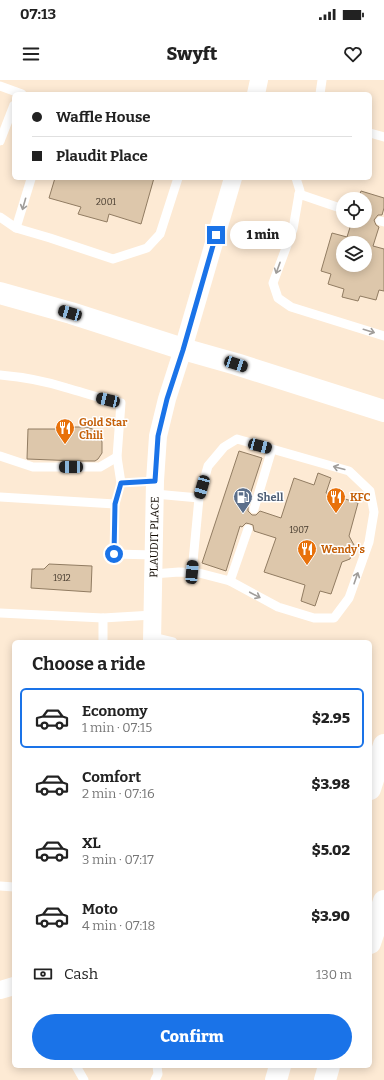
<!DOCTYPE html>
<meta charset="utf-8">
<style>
:root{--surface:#fff;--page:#f2f2f2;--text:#222;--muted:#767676;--line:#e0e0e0;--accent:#1a73e8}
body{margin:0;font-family:Bitter,serif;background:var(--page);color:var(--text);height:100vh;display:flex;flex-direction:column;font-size:15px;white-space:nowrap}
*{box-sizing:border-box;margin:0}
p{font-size:13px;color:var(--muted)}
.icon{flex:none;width:22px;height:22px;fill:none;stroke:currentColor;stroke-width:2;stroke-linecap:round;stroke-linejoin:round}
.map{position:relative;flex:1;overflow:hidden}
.panel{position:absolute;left:12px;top:560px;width:360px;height:428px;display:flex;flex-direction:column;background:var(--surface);border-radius:6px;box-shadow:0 2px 10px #0003}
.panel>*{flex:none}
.top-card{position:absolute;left:12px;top:12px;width:360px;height:88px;border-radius:6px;box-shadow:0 2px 10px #0003;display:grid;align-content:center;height:88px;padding:0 20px;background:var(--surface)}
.fabs{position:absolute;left:336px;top:112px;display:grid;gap:8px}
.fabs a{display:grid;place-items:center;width:36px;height:36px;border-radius:50%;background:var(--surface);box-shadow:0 2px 10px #0003;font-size:20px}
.end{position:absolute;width:18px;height:18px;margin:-9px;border:5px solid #1a73e8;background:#fff;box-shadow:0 0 0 2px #fff}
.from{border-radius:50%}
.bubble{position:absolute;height:28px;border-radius:14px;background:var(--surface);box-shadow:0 2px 10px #0003;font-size:13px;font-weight:800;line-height:28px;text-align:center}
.car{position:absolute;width:12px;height:24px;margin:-12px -6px;border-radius:5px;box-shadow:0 0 3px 1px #0007;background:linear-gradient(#222 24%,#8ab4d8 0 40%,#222 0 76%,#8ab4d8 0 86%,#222 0)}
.top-card b{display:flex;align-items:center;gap:14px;height:38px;font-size:15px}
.top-card b+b{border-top:1px solid var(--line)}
.top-card i{width:10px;height:10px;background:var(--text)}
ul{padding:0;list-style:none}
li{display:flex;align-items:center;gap:12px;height:60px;margin:0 8px 6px;padding:0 12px;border:2px solid transparent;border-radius:6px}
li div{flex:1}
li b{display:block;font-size:15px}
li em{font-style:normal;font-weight:800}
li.current{border-color:var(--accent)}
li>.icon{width:36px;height:36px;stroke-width:1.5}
h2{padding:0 20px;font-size:18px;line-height:48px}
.pay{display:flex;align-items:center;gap:10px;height:44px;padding:0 20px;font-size:15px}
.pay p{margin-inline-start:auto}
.button{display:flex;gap:8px;margin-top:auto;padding:8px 20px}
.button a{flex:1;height:46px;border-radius:24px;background:var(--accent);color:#fff;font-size:16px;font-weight:800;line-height:46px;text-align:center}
.status{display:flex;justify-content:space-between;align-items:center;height:28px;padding:0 20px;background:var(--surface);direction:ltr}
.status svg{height:11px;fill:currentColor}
header{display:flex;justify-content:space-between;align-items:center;height:52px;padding:0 20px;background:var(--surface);font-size:18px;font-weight:800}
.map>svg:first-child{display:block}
.building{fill:#ddc7ab;stroke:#917c62;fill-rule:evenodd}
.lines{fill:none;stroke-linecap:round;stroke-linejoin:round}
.lane{stroke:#fff;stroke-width:9}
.street{stroke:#fff;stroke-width:18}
.secondary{stroke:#fff;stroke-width:22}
.primary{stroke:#fff;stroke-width:22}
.oneway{stroke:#a09d9a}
.route{stroke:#1a73e8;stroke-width:5}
.labels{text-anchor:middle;stroke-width:3;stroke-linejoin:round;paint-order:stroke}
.number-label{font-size:9px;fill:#453a2d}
.food-label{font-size:11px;font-weight:bold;fill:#c56008;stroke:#fff;text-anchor:start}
.service-label{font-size:11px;font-weight:bold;fill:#4e5e75;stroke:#fff;text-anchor:start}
.street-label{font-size:11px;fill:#120b03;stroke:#fff}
</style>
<div class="status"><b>07:13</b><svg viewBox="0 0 49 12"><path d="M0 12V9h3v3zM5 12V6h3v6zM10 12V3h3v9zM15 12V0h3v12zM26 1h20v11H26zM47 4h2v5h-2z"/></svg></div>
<header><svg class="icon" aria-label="menu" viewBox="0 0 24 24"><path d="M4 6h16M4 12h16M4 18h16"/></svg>Swyft<svg class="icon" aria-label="heart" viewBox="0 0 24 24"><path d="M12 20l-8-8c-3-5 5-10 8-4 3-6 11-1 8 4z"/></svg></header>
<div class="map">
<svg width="384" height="1000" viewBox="0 0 384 1000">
<rect width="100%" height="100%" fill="#fdead4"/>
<g class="building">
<polygon points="55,98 154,98 141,144 109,134 107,142 78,134 81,127 49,118"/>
<path d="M361 111 384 118V128L382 135H378L374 140 376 145 379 147 373 166 384 169V211L379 210 376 220 360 216 358 221 342 217 344 209 328 204 331 194 321 191 332 153 347 157 352 141H365V119H358ZM343 163H365V185H343Z"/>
<polygon points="58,347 87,347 95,350 99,354 102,362 102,373 98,379 95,381 78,381 27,379 28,349 57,349"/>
<polygon points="239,371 262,378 246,427 248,427 248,431 252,435 256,435 260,431 281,438 294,398 314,405 318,393 331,398 326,413 358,423 349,456 354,465 350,479 342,482 331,514 320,511 315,526 301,521 305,505 264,492 276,458 254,451 253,445 250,444 246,443 242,447 240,446 226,491 202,483"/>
<polygon points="49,484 92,486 91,512 31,508 32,489 44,489"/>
</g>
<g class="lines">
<g class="lane">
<polyline points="0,6 22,14"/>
<polyline points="320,14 322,0"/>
<polyline points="370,53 384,57"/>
<polyline points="0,61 14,25"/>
<polyline points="296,98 300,111 299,114"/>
<polyline points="343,129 299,114 293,149 273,203 278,218 291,227 384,256"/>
<polyline points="0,137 16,148 50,158 113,179 147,168 160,154 178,98"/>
<polyline points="380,141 384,142"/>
<polyline points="16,148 31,99"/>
<path d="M0 295C23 297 45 301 67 308 85 313 102 319 121 323L117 377 121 403 155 401"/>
<polyline points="0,376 33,387 100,387 117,377"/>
<polyline points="0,417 115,424 121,403"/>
<polyline points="115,424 114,474 154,475"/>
<polyline points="254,429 272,369"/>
<polyline points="192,492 199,418"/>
<polyline points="153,494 179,492 199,493 230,501 278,527 314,538 334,538 349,518 369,462 374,432 370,411 349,391 237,359 224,367 208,386 199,418 155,414"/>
<polyline points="230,501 248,449"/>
<polyline points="0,533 103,538"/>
<polyline points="152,557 173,562"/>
<polyline points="103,562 103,538 153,535"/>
<polyline points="0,806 14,807"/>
<polyline points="76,986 84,1000"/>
<polyline points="155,1000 158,994 157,986"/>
</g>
<g class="street">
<polyline points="256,14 259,0"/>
<polyline points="152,562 155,401 158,356 167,319 183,269 233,98"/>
<polyline points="0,910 14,906"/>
</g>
<polyline class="secondary" points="0,213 71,233 183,269 236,284 384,331"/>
<g class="primary">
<polyline points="370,709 384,665"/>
<polyline points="370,863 384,821"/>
<polyline points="276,1000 280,986"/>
<polyline points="325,1000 329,986"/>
</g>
</g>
<defs><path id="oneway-shaft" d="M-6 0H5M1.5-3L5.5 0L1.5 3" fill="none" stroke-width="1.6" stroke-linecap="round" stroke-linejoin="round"/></defs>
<g class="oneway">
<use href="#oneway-shaft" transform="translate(24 124) rotate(106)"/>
<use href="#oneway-shaft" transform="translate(278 188) rotate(110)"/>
<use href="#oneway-shaft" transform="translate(369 251) rotate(17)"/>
<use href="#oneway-shaft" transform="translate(339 388) rotate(-165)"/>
<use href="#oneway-shaft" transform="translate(356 498) rotate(-71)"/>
<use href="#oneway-shaft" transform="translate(255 515) rotate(28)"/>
</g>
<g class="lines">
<polyline class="route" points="114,474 115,424 121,403 155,401 158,356 167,319 183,270 216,155"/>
</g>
<defs>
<g id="restaurant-pin" transform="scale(1)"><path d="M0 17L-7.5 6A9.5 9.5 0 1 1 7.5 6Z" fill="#e8710a" stroke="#fff"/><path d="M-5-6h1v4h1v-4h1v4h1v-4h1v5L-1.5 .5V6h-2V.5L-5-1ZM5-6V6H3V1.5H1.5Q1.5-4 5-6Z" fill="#fff"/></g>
<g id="fuel-pin" transform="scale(1)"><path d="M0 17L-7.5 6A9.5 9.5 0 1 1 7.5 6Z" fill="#5c6f8a" stroke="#fff"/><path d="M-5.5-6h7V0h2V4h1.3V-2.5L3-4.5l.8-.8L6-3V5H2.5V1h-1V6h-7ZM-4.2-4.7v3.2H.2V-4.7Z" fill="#fff"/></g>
</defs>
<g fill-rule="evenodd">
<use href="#restaurant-pin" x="65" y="348"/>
<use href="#fuel-pin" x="243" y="417"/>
<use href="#restaurant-pin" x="336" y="417"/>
<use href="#restaurant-pin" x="307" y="469"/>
</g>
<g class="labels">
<g class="number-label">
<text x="106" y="125">2001</text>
<text x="299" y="453">1907</text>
<text x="62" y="501">1912</text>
</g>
<g class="food-label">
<text x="79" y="346">Gold Star<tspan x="79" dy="13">Chili</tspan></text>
<text x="350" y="421">KFC</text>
<text x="321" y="473">Wendy's</text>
</g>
<g class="service-label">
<text x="257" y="421">Shell</text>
</g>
<g class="street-label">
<text transform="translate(154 457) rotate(-89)" y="4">PLAUDIT PLACE</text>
</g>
</g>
</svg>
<div class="fabs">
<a><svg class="icon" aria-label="locate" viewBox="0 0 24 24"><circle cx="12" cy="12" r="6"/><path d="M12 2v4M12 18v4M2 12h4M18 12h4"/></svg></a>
<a><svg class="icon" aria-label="layers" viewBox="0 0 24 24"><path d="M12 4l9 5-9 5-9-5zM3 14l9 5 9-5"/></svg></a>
</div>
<i class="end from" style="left:114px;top:474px"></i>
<i class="end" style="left:216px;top:155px"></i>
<div class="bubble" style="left:230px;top:141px;width:66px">1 min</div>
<i class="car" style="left:70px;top:233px;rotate:286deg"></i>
<i class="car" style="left:236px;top:284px;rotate:108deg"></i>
<i class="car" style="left:108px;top:320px;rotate:283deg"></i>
<i class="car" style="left:260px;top:366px;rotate:105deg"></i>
<i class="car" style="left:71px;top:387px;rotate:270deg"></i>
<i class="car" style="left:202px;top:407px;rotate:196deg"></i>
<i class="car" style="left:192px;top:492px;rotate:5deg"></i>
<div class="top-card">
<b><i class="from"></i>Waffle House</b>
<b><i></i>Plaudit Place</b>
</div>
<section class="panel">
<h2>Choose a ride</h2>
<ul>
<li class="current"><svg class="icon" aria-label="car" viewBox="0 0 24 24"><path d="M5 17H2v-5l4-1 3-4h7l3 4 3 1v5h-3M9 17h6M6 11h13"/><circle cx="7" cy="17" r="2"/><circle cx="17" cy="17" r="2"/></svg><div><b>Economy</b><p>1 min · 07:15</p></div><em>$2.95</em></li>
<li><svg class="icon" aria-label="car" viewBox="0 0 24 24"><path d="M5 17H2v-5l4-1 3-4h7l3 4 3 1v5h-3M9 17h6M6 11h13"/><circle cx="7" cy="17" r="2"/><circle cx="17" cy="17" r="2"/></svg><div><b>Comfort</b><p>2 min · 07:16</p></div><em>$3.98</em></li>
<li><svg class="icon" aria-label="car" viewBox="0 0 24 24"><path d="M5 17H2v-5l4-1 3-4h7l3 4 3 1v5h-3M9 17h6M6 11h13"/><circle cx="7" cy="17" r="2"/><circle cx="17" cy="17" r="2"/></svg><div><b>XL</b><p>3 min · 07:17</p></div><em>$5.02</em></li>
<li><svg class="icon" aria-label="car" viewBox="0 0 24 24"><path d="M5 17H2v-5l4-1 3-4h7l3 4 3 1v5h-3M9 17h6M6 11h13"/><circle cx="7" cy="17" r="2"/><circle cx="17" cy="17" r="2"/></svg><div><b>Moto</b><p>4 min · 07:18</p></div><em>$3.90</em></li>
</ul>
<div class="pay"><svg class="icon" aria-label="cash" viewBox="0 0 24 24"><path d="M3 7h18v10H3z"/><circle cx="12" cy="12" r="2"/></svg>Cash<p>130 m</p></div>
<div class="button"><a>Confirm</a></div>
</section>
</div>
